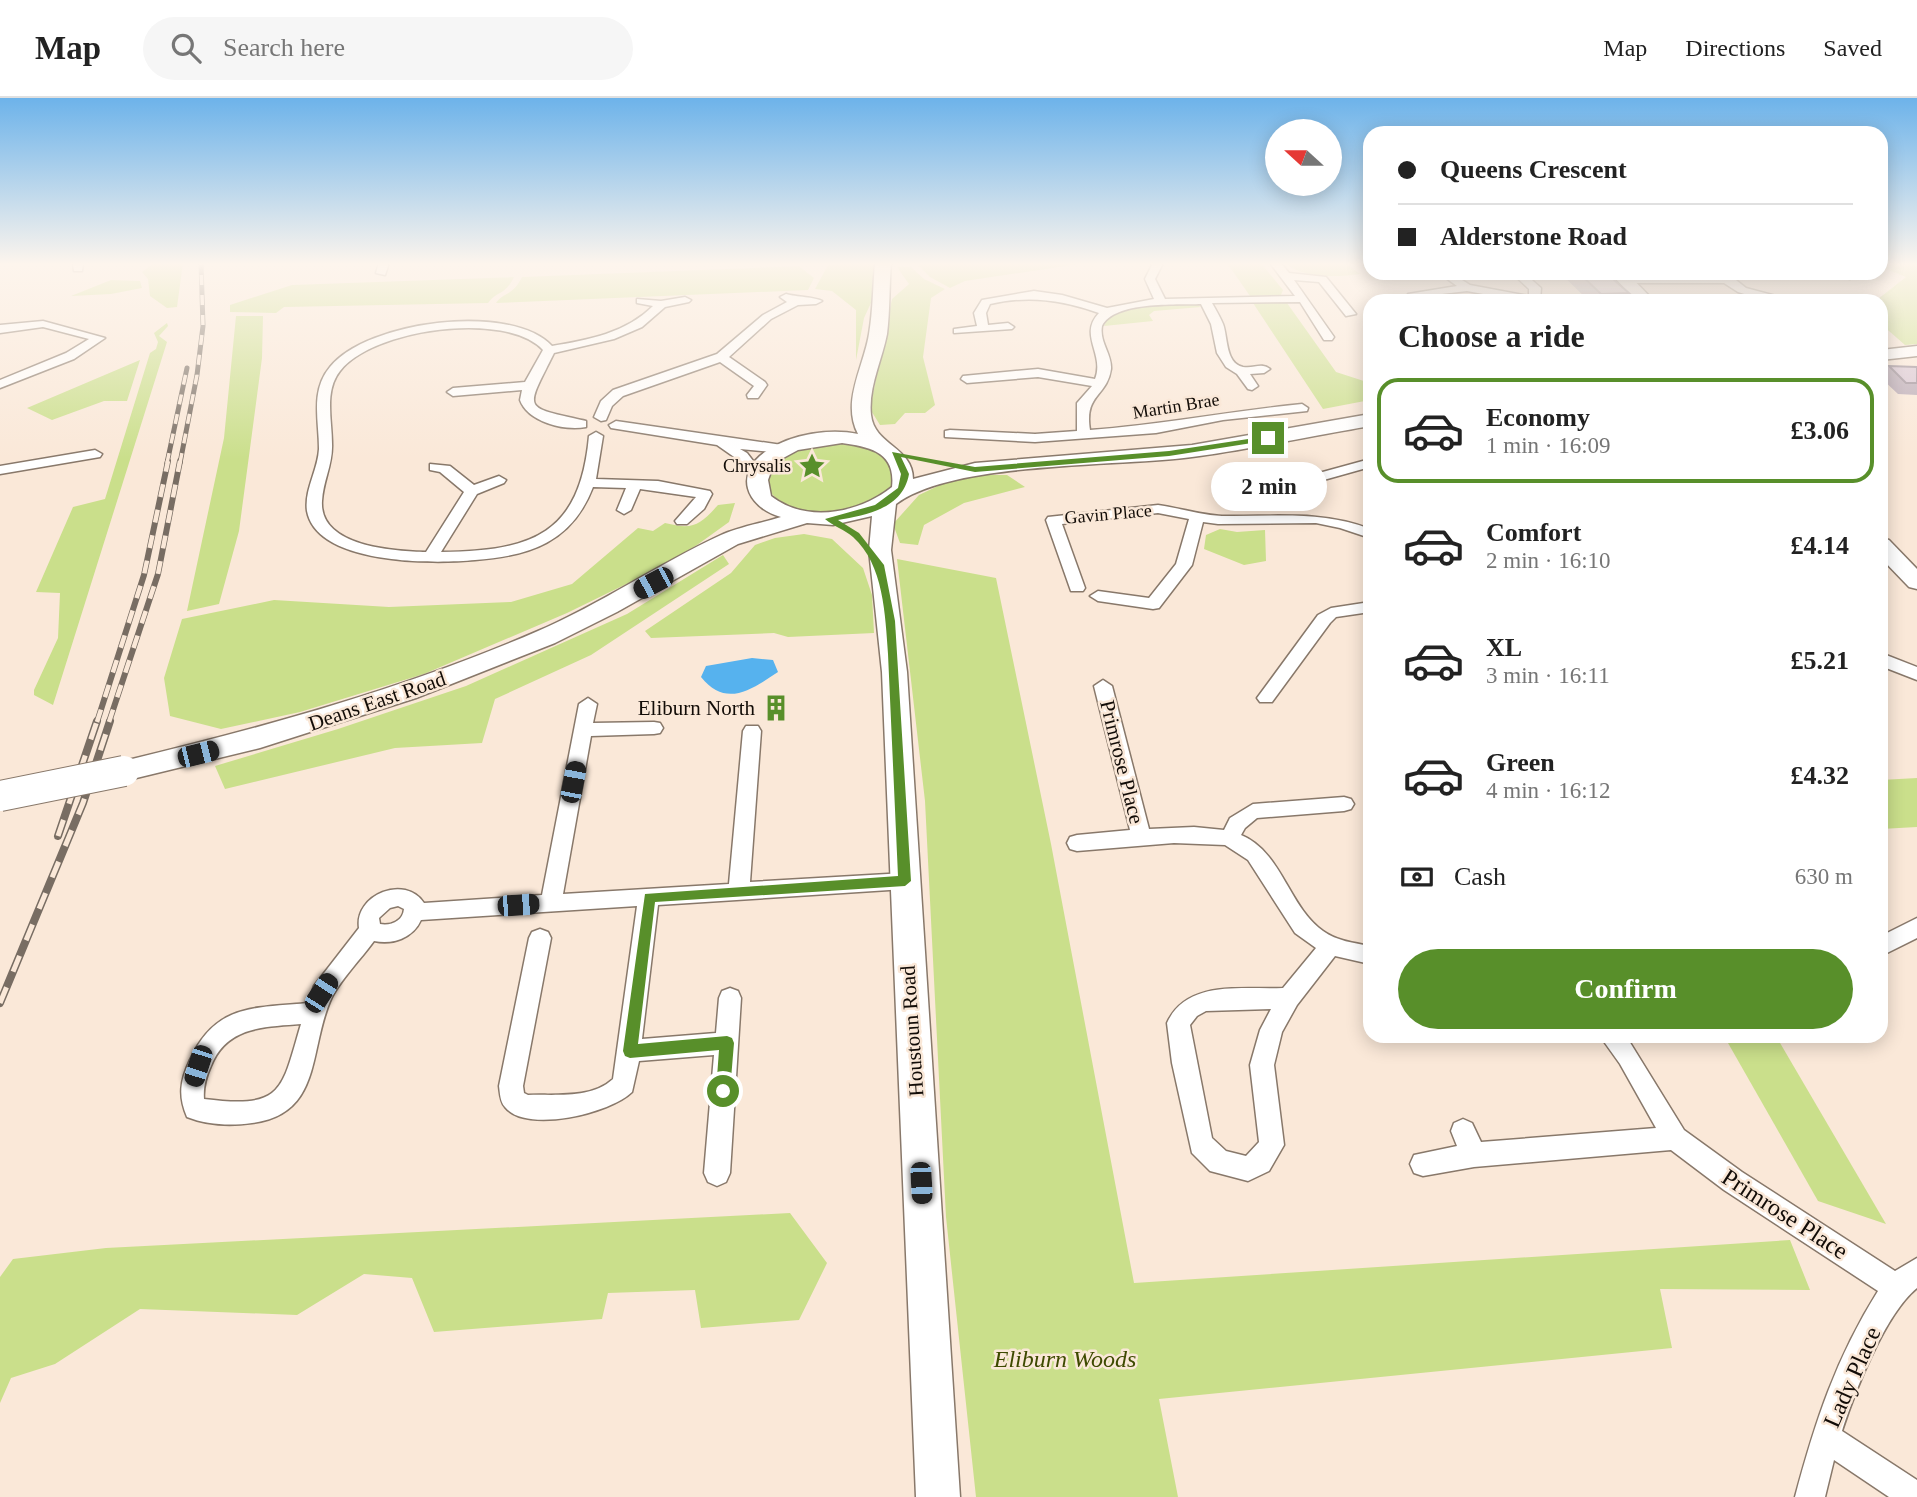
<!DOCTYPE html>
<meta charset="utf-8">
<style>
:root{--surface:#fff;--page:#f6f6f6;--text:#222;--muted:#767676;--line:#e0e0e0;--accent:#588f2a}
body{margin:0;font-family:Georgia,serif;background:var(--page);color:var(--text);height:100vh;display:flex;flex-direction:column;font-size:26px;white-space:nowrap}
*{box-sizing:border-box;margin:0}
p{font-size:23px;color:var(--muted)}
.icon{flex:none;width:38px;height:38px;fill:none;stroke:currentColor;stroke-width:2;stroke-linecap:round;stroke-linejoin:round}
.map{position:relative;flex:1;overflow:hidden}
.sheet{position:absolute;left:1363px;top:196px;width:525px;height:749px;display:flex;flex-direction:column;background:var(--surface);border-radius:21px;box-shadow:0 4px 18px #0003}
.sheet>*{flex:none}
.hud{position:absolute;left:1363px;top:28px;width:525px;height:154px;border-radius:21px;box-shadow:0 4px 18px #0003;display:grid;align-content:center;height:154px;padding:0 35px;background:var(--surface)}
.needle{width:46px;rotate:291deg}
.fabs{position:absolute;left:1265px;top:21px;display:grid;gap:14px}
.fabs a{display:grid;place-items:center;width:77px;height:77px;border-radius:50%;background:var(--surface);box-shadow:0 4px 18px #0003;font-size:35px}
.end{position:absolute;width:32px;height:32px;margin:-16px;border:9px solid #588f2a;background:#fff;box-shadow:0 0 0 4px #fff}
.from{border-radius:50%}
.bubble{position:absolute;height:49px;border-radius:24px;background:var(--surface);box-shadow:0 4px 18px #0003;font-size:23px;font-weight:600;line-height:49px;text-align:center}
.car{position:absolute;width:21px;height:42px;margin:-21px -10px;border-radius:9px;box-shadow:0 0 5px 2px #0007;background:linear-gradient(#222 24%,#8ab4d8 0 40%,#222 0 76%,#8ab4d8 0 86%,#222 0)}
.hud b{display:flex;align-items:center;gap:24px;height:66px;font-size:26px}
.hud b+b{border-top:2px solid var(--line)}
.hud i{width:18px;height:18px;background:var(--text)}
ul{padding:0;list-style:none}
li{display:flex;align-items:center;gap:21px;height:105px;margin:0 14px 10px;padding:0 21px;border:4px solid transparent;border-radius:21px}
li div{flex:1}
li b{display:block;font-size:26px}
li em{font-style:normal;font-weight:600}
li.selected{border-color:var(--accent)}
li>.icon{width:63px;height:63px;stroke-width:1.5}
h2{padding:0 35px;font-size:32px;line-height:84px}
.pay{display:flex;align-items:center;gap:18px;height:77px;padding:0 35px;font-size:26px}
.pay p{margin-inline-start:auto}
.primary-button{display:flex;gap:14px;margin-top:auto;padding:14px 35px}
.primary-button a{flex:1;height:80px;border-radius:42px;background:var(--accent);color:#fff;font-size:28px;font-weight:600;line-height:80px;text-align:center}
header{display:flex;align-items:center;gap:42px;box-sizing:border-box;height:98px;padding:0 35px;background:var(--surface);border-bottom:2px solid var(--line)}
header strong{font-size:33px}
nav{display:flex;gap:38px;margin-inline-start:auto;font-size:24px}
.search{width:490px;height:63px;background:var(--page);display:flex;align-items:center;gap:18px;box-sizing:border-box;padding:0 24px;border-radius:38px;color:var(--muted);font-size:26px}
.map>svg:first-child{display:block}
.green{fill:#cadf8b}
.water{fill:#56b2ee}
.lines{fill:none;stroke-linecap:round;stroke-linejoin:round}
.street-casing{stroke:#88786a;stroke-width:3}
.secondary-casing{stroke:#88786a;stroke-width:3}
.street{fill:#fff;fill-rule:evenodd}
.secondary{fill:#fff;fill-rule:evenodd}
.rail-far2-casing{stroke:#786d63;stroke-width:5}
.rail-far1-casing{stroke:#786d63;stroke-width:6}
.rail-casing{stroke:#786d63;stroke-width:8}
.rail-far2{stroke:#fae8d8;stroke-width:3.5;stroke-dasharray:10;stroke-linecap:butt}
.rail-far1{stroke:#fae8d8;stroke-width:4.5;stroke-dasharray:13;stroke-linecap:butt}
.rail{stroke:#fae8d8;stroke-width:5;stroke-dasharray:17;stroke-linecap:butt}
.secondary-bridge-casing{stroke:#88786a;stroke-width:32;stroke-linecap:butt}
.secondary-bridge{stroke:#fff;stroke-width:30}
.wall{fill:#b8a8b5}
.shaded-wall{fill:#968893}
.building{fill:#d6c3d2;stroke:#968893;stroke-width:2}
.route{fill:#588f2a}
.labels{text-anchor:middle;stroke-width:5;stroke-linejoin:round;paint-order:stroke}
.far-street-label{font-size:18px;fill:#120c07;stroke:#fae8d8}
.far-poi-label{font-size:18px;fill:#120c07;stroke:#fae8d8;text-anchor:end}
.street-label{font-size:21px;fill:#120c07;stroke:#fae8d8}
.poi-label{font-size:21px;fill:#120c07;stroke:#fae8d8;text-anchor:end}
.near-street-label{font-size:24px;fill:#120c07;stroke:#fae8d8}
.near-park-label{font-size:24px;font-style:italic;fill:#3e4a00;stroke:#fae8d8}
</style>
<header>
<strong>Map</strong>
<div class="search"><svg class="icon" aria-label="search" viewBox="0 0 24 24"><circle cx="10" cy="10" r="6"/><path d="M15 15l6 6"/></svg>Search here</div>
<nav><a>Map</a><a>Directions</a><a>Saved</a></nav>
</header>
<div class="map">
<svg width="1917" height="1399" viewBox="0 0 1917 1399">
<rect width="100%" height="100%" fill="#fae8d8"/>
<g class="green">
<polygon points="154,165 183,165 177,209 167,210 150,198 148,181 142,174"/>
<polygon points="875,165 876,194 864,220 856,262 856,212 832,193 815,191 828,167"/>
<polygon points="920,165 1086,165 965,183 950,190 930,179 918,167"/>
<polygon points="1227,165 1261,165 1283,192 1281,197 1250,198"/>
<path d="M1286 165H1346L1360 176C1339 179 1301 181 1286 165Z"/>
<polygon points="1881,165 1917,165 1917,246 1905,247 1881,226 1881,203 1877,203 1878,201 1906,179 1881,169"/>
<path d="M799 168 814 180 808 192 496 205C504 193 512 199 522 179Z"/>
<polygon points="897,169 911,169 924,181 945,191 931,200 923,259 935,307 925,315 905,315 895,326 880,327 870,311 892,201 909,186"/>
<path d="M514 179C505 198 498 192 488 205L284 209 276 215 230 214V207L292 187Z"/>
<polygon points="111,182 140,183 142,190 111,196 71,198"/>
<polygon points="1193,205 1201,209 1154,213 1149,217 1153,223 1104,228 1109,218 1141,209"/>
<polygon points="1253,205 1287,205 1336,274 1370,285 1370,302 1323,311"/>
<polygon points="236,218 263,218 262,260 239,433 219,506 187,513 224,340"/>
<polygon points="167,225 168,228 159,238 167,244 53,607 34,597 34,592 58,540 60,495 36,494 73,409 105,401 150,255 156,251 158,244 154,235"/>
<polygon points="140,262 127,303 104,303 52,322 27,310"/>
<path d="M825 343 857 345 888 358 895 387C837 450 714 393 789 354 799 348 814 347 825 343Z"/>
<polygon points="961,377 1007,377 1025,389 964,405 924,427 918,447 900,445 893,426 919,397"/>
<path d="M735 405 729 424 697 447 657 471 567 515 424 576 300 614 221 631 170 618 164 580 182 521 274 502 389 509 511 504 572 486 638 430 653 433 665 425C693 432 699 428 718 407Z"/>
<polygon points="1220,431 1237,434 1265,432 1266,463 1244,467 1204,451 1206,437"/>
<polygon points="804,436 832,441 863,470 872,497 874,535 788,539 774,535 651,540 645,533 731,475 755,447 775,440"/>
<polygon points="723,457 729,466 591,557 495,601 482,645 395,650 225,691 215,668 338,631 466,588 627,516"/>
<polygon points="897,461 996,480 1051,746 1134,1185 1790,1142 1810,1192 1660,1191 1672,1250 1159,1301 1178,1399 976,1399 946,1119 925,703"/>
<polygon points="1917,680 1917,729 1881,731 1881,682"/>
<polygon points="1724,938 1776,938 1886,1126 1818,1103"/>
<polygon points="790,1115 827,1165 799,1222 701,1230 695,1192 608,1195 602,1221 434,1234 412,1180 364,1176 297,1217 140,1211 55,1266 11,1280 0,1305 0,1179 13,1161 106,1150"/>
</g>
<path class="water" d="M752 560 773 562 778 574C751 592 726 610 701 579L706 568Z"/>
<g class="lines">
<g class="street-casing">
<g id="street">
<polygon points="73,165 83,165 82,173 74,173"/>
<polygon points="379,165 389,165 385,177 376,175"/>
<path d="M1153 165H1163L1155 181 1165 201 1295 198 1270 165H1281L1289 175 1326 179 1356 216 1346 218 1319 184 1294 182 1334 239 1332 242H1324L1300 204 1212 205C1216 212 1220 219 1223 226 1228 239 1225 265 1243 269 1254 271 1261 264 1270 271L1264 275 1250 276 1258 288 1252 292 1248 291 1237 276 1226 269 1217 255 1211 226 1201 206C1176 207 1114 203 1102 228 1099 244 1112 256 1111 271 1107 299 1084 296 1090 332 1161 327 1231 313 1302 306L1308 310 1307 313 1223 322 1156 335 1035 344 945 339V333L950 332 1035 336 1077 333V305L1092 288 1038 279 967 285 961 281 963 278 1038 271 1095 281C1105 256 1078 237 1099 215 1062 202 1029 197 990 206L986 215 988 227 1008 225 1014 229 1012 231 954 235V231L977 228 974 215 982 202 1034 193 1062 197 1107 210 1154 201 1145 181Z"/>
<polygon points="1439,175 1451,175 1470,187 1529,198 1529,191 1512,175 1524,175 1541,190 1540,203 1521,203 1467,193 1408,200 1408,196 1457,188"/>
<polygon points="1717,175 1727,175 1746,190 1795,203 1757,200 1738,194 1724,185 1626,185 1621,182 1626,179 1719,179"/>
<polygon points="1835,175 1852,175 1855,178 1850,181"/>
<path d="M786 196C796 199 816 199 822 203L816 206 798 207 771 221 729 259 765 284 767 287 758 300H748L747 297 754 288 720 264 623 298 612 308 606 322 601 323 594 319 601 303 613 292 717 256 763 217 787 204 780 199Z"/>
<path d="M685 199 691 202 689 204 665 209 642 229 614 241 554 255C525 314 521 308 586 323V329C564 333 528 324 520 302L522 292 453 298 447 294 453 290 525 284 543 252C506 212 372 231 340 273 324 293 332 322 332 346 333 366 323 383 322 403 319 449 394 453 426 454L464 394 440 374 430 372V366L450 368 474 387 499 378 506 382 504 385 477 396 441 454C532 453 580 437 589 338L596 334 603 338 596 381 658 383 710 393 712 396 704 411 687 426H677L675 423 696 399 640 391 631 412 624 416 617 412 626 390 593 389C572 444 530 458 475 462 434 466 317 467 307 413 304 392 318 372 319 351 319 322 310 293 330 269 366 223 511 204 552 248 588 242 626 235 653 208L637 205V201L661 203Z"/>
<polygon points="43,223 105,240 74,261 0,290 0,282 66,255 89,241 43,229 0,235 0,227"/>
<polygon points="616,323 782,347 789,351 782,355 740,351 747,355 764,377 757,381 752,380 737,361 717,347 611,330 609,327"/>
<polygon points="95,352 102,356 100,359 0,376 0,368"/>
<polygon points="1370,361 1370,369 1313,385 1306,381 1308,378"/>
<path d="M1158 407C1179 410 1201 417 1222 418 1273 419 1321 412 1370 431V440L1340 430 1316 425 1218 426 1203 424 1192 467 1159 510 1153 511 1098 503 1090 498 1098 493 1149 500 1176 466 1189 421 1158 415 1062 426 1085 490 1083 493H1071L1046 422 1048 419Z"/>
<polygon points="1370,504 1370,514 1336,519 1330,525 1272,604 1260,604 1257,600 1260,596 1318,517 1331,510"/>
<polygon points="1881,555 1917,569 1917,582 1881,568"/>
<path d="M1103 582 1112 588 1149 731 1194 729 1224 732 1230 720 1253 706 1344 699 1351 701 1354 706 1351 711 1344 713 1257 720 1245 730 1241 737C1282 754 1288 808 1323 833 1337 843 1354 845 1370 848V866L1335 858 1297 907 1282 934 1274 967 1284 1047 1269 1073 1248 1083 1210 1073 1192 1055 1172 965 1167 925C1187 881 1243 892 1283 890L1316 850 1295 835 1248 762 1225 747 1174 745 1077 753 1070 751 1067 745 1070 739 1077 737 1130 732 1094 588ZM1271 911 1260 932 1250 967 1259 1044 1246 1058 1226 1053 1212 1040 1190 927 1197 918 1206 913Z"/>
<path d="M588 600 597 606 593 625 654 624 660 625 663 630 660 635 654 636 591 638 563 796 729 786 743 633 746 628H758L761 633 750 784 905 775 912 777 915 783 912 789 905 791 658 807 642 941 716 935 719 900 722 893 730 890 738 893 741 900 730 1075 726 1084 717 1088 708 1084 704 1075 714 957 639 963 632 994C611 1015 526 1036 505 1009 500 1004 500 995 499 988L529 840 532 834 540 831 548 834 551 840 523 988 524 995 528 997C556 996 591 1001 613 981L637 808 421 822C413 840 393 847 374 843 361 861 342 880 332 899 308 949 324 1016 252 1025 231 1028 207 1027 187 1019 178 998 180 983 190 962 215 906 254 910 308 905L314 888 359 830C354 797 405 776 424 805L542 797 579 606ZM398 808 404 811C403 823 391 828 380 826L379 820 390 810ZM301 926C281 993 284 1011 204 1001 203 989 206 979 211 968 227 928 265 929 301 926Z"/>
<polygon points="1917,820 1917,840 1881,858 1881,838"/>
<path d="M1600 938H1626L1684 1032 1742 1074 1895 1173 1917 1160V1190C1885 1216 1855 1293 1842 1333L1917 1382V1399H1889L1834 1362 1825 1399H1795C1815 1324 1836 1260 1878 1193L1724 1092 1671 1052 1474 1069 1423 1078 1414 1075 1410 1066 1414 1057 1457 1048 1451 1033 1454 1025 1463 1021 1472 1025 1481 1044 1656 1030 1620 966Z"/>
</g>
</g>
<g class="secondary-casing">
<g id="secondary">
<path d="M875 165H891C889 188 890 213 887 236 882 262 868 290 871 317 874 347 913 349 913 381L975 365 1192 347 1370 316V328C1311 338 1252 351 1192 359 1117 369 953 363 896 406L891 452 907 574 960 1399H916L882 574 869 452 872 418 833 427 807 425 738 446 617 514 555 545 416 600 260 650 124 683 114 680 110 673 114 666 124 663C265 629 404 591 538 533 601 506 658 466 721 437 739 429 762 425 781 419 745 409 733 374 768 352 792 336 830 330 858 336 841 304 864 268 869 236 873 213 873 188 875 165ZM842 345C870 349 896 354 892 389 859 415 807 426 771 398L768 382 774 365 798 352Z"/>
<polygon points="1610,175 1627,175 1654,203 1637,203"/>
<polygon points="1917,248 1917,258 1881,262 1881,252"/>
<polygon points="1881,440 1889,442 1917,471 1917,491 1909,489 1881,460"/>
</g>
</g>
<use href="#street" class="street"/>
<use href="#secondary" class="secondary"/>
<g class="rail-far2-casing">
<g id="rail-far2">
<polyline points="167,365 187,270"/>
<polyline points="180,365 197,277 203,228 201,165"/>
</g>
</g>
<g class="rail-far1-casing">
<g id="rail-far1">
<polyline points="97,624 144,477 168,363"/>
<polyline points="109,624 158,476 180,363"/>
</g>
</g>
<g class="rail-casing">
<g id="rail">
<polyline points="58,738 97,623"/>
<polyline points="0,905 83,705 110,623"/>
</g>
</g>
<use href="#rail-far2" class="rail-far2"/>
<use href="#rail-far1" class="rail-far1"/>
<use href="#rail" class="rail"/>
<g class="secondary-bridge-casing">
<polyline id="secondary-bridge" points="0,698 124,673"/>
</g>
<use href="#secondary-bridge" class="secondary-bridge"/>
</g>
<g class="wall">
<polygon points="1560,175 1606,175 1629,195 1625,203 1589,203"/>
<polygon points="1889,268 1917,269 1917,297 1898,296 1881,280"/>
</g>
<polygon class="shaded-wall" points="1363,165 1370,165 1370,167 1362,168"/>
<g class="building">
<polygon points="1579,175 1606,175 1629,195 1601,196"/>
<polygon points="1889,268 1917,269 1917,285 1906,285"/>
</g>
<linearGradient id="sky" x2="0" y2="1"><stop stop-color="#6db3ea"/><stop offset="0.46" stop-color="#fdf5ed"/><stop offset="1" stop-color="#fdf5ed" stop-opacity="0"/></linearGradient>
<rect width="1917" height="361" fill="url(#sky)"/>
<path class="route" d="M1268 338 1271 342 1169 358 975 374 901 359 909 376C903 410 868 417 838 422L859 435 884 467 895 523 911 783 905 788 655 804 638 946 727 938 732 940 734 945 730 993 723 1000 716 993 719 952 630 960 625 958 623 953 645 796 898 778 888 556C885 517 884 467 853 439 845 432 833 428 825 421L875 407 898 390 901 376 892 354 975 369 1169 353Z"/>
<defs>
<g id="sight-bare" transform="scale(2.1)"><path d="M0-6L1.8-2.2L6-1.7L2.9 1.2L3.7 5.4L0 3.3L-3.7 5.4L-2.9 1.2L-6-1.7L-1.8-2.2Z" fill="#588f2a" stroke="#fae8d8" stroke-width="2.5" paint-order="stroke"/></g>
<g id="building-bare" transform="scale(2.1)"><path d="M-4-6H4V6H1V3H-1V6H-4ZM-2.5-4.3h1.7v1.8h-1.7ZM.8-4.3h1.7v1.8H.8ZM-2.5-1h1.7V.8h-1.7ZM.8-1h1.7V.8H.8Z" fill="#588f2a" stroke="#fae8d8" stroke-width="2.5" paint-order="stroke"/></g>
</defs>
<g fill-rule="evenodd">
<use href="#sight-bare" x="812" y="368"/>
<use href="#building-bare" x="776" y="610"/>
</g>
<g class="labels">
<g class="far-street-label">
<text transform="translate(1176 308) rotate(-9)" y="6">Martin Brae</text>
<text transform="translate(1108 416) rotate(-5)" y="6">Gavin Place</text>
</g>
<g class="far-poi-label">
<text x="791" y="374">Chrysalis</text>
</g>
<g class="street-label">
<text transform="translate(377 603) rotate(-19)" y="7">Deans East Road</text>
<text transform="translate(1122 664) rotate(76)" y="7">Primrose Place</text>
<text transform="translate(912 933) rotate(-94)" y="7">Houstoun Road</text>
</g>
<g class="poi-label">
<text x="755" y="617">Eliburn North</text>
</g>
<g class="near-street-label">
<text transform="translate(1785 1116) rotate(33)" y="8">Primrose Place</text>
<text transform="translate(1852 1279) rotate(-66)" y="8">Lady Place</text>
</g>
<g class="near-park-label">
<text x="1065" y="1269">Eliburn Woods</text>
</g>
</g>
</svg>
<div class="fabs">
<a><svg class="needle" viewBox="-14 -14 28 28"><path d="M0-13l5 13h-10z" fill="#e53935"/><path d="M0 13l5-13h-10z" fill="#767676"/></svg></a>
</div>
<i class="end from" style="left:723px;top:993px"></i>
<i class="end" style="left:1268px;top:340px"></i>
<div class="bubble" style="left:1211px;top:364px;width:116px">2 min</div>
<i class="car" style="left:653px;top:485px;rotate:242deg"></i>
<i class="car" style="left:198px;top:656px;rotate:76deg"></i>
<i class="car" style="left:573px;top:684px;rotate:11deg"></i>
<i class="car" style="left:518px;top:807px;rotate:86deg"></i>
<i class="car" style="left:321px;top:895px;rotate:33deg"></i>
<i class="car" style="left:198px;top:968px;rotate:198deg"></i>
<i class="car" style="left:921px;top:1085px;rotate:177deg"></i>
<div class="hud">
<b><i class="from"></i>Queens Crescent</b>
<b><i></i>Alderstone Road</b>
</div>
<section class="sheet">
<h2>Choose a ride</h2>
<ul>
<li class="selected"><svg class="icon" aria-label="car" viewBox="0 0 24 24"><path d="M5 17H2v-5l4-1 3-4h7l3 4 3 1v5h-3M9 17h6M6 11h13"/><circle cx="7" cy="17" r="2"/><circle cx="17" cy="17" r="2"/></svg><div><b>Economy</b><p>1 min · 16:09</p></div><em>£3.06</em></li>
<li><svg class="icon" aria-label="car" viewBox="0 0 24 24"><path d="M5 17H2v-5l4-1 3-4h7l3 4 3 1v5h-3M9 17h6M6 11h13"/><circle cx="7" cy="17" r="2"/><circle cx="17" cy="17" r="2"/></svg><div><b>Comfort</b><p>2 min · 16:10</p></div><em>£4.14</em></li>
<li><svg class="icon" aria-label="car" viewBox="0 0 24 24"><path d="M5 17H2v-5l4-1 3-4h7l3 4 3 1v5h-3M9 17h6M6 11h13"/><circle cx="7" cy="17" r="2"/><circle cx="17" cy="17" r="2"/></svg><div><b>XL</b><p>3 min · 16:11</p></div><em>£5.21</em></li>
<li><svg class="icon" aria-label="car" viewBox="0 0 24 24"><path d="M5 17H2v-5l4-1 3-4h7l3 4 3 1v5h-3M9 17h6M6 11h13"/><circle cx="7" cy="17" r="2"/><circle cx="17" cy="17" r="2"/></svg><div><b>Green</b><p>4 min · 16:12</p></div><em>£4.32</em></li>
</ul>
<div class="pay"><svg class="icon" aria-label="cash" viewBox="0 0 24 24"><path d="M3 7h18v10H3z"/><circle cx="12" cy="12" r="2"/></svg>Cash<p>630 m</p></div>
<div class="primary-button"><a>Confirm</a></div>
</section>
</div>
